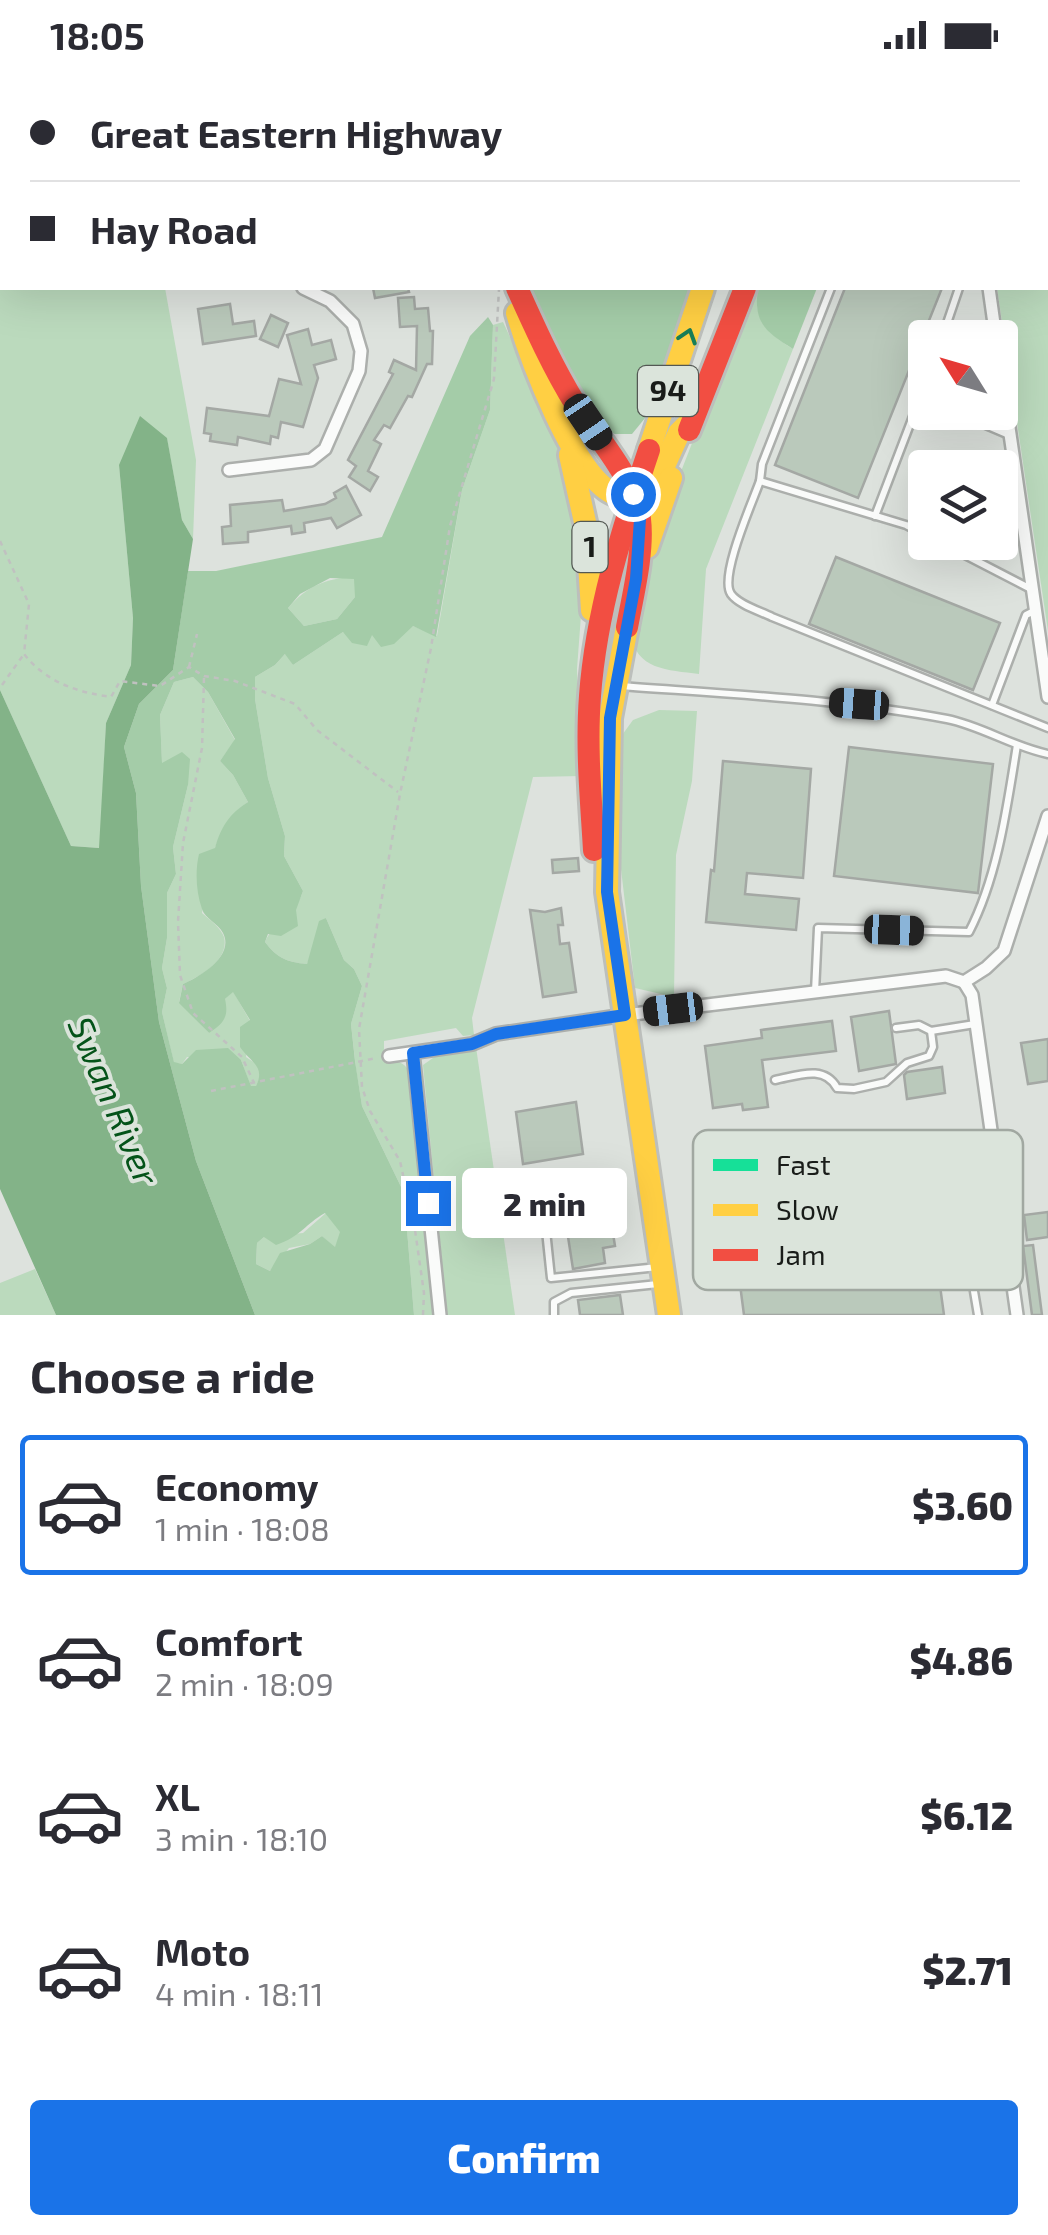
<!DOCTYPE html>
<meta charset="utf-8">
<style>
:root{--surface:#fff;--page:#f2f2f3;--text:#2b2b33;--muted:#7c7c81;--line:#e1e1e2;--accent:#1a73e8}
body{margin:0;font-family:"Exo 2",sans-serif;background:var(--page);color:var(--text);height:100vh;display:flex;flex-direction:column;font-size:38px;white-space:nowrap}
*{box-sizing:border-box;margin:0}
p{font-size:32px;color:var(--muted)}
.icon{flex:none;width:55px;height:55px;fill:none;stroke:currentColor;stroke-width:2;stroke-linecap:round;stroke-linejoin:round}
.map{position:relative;height:1245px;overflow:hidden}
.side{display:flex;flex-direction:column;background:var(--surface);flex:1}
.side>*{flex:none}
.hud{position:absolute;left:0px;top:0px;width:1050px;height:220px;box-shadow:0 10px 40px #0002;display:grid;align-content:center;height:220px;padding:0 30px;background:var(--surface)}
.needle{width:65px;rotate:307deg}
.tools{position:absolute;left:908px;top:250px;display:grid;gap:20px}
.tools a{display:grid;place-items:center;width:110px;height:110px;border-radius:10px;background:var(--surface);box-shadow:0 10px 40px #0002;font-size:50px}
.end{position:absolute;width:45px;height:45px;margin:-22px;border:12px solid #1a73e8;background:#fff;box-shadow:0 0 0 5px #fff}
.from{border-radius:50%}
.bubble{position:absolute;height:70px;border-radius:10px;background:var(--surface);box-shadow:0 10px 40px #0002;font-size:32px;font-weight:800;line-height:70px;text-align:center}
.car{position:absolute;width:30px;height:60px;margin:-30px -15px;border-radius:12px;box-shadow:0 0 8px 2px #0007;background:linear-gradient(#222 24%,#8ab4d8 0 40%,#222 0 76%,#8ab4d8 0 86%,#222 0)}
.hud b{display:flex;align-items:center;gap:35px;height:95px;font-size:38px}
.hud b+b{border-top:2px solid var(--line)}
.hud i{width:25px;height:25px;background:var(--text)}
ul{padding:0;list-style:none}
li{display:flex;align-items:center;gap:30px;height:140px;margin:0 20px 15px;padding:0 10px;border:5px solid transparent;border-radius:10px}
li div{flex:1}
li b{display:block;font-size:38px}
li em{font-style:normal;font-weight:800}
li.on{border-color:var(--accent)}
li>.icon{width:90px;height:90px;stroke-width:1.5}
h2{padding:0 30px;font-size:45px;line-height:120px}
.action{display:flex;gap:20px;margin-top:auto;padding:20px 30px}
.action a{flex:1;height:115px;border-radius:10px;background:var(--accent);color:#fff;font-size:40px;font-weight:800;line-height:115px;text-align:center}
.status{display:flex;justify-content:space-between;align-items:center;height:70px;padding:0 50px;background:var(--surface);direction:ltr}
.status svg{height:28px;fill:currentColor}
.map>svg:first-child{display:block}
.green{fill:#bbdabd}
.forest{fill:#a4cca8;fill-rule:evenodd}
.water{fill:#83b388}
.building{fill:#bac9bb;stroke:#a4a8a4;stroke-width:2.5}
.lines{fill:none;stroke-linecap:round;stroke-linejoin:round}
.lane-casing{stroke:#acafac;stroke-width:11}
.street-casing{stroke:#acafac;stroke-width:16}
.fast-casing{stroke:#bcbfbc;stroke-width:28}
.slow-casing{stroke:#bcbfbc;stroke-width:28}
.jam-casing{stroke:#bcbfbc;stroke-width:28}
.path{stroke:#c0c1c0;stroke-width:2.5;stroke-dasharray:5 5;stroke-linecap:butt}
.lane{stroke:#fafbfa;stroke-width:6}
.street{stroke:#fafbfa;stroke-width:11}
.fast{stroke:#16e098;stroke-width:22}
.slow{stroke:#ffcf43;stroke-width:22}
.jam{stroke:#f24e42;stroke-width:22}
.oneway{stroke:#187e58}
.route{stroke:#1a73e8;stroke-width:12}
.labels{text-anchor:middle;stroke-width:8;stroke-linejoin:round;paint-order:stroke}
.shield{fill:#dbe4db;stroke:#535853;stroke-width:2.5}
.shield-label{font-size:30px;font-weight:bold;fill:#191c19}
.water-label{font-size:35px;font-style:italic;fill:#045319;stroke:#dbe4db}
.key{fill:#dbe4db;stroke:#a1a8a1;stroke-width:2.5}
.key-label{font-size:28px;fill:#191c19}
</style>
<div class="status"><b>18:05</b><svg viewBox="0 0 49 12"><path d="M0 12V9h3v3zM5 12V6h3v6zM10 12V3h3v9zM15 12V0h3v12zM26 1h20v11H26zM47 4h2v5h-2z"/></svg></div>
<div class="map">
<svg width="1048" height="1245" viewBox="0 0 1048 1245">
<rect width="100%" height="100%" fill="#dde2dd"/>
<g class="green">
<polygon points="0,0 113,0 114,2 2,2 2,218 165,218 196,390 193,469 182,450 167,369 119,395 133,548 131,595 106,653 100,778 71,776 0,620"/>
<polygon points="1048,127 1048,561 997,218 1048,218"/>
<path d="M758 218C753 249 767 263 793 279L706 499 699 604C668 600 635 600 631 563L653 473 750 225Z"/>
<path d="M503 252 556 366 576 428 585 491 577 599 581 706 533 707 472 948 474 965 463 966 456 958 384 971V990C400 990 406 993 413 1008L433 1231 432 1245H414L404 1123 362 1036 356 999 351 954 362 916 354 899 344 890 326 848C315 863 315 878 307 894 287 892 277 888 265 872 274 851 295 846 303 821L284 786 285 766 268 708 255 629V607L275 595 286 583 293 595 343 562 367 575 371 565 413 556 437 566 462 420 490 340 493 255Z"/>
<path d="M355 507V527L337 549 304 556 288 538C307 516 326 508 355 507Z"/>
<path d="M193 607 208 622 235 670 220 691 233 705 248 732C211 756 210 802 202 843 210 850 221 858 224 867 230 890 199 907 183 914L179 932 209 963 225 929 233 921 250 951 246 987 258 995 261 1006 256 1016 251 1017 241 990 187 987 182 994 174 993 162 942 167 918 162 898 167 868V823L176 804 173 777 188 715 162 694 160 645 174 612Z"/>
<polygon points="659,640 697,641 692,711 676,785 674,927 635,918 621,799 617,672 633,650"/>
<polygon points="476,977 515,1245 447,1245 423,995 440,983"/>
<polygon points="326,1143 341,1162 335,1178 322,1166 310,1174 289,1178 270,1201 256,1194 257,1173 264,1167 303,1163"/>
<polygon points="35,1199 56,1245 0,1245 0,1213"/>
</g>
<g class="forest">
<polygon points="531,218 694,218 650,342 632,364 615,364 599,358 554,283"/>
<path d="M758 218H817L793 279C765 262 753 252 758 218Z"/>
<path d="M488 247 493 255 490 340 462 420 436 567 413 556 394 574 381 577 372 565 367 576 352 573 343 562 293 595 285 584 275 595 255 607V629L268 708 285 766 284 786 303 821 296 840 298 856 281 866 268 864 265 872C277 888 287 892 307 894L319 851 326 848 344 890 354 899 362 916 351 954 355 991 362 1036 404 1123 414 1245H255L196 1091 159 952 141 816 136 723 124 677 139 634 173 600 188 501H216L382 467 470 266ZM330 508 354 509 355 527 337 549 304 556 288 538 300 524ZM193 607 208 622 235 669 220 691 233 705 248 732C229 744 221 757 215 778L199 784C195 801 196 822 202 839 205 849 218 853 223 863 235 886 199 907 183 914L179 933 209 963C224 953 229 947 225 929L233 922 250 950 240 957V977C250 992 266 996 256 1016H251L241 990 228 978 196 980 182 994 174 992 162 942 167 918 162 898 167 868V823L176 804 173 777 188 715 190 689 182 682 162 693 160 645 174 612ZM325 1143 340 1162 335 1177 322 1166 310 1174 280 1183 270 1201 256 1194 257 1173 264 1167 276 1175C302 1166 305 1154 325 1143Z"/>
</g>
<polygon class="water" points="140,346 167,368 182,450 193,469 173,600 139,634 124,677 136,723 141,816 159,952 196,1091 255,1245 56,1245 0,1119 0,620 71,776 99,778 106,653 131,595 133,548 119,395"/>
<g class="building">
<polygon points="373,218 408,218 409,222 375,228"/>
<polygon points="845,218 942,218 858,428 775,395"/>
<polygon points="414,227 415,239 428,238 430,261 433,261 432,294 427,294 412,327 408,326 390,358 384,355 374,370 381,374 368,401 378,407 370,421 349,407 356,396 348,390 393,304 389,302 394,290 416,300 417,256 400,257 398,228"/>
<polygon points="230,234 233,254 254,251 256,266 203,274 198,239"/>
<polygon points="271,245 288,253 278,277 260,269"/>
<polygon points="308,259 312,275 331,270 336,289 314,295 318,308 303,357 281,352 278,368 271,366 270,374 238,367 237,375 210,371 211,364 204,363 207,338 269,346 279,309 301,314 287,265"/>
<polygon points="346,416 361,445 337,458 331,448 304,453 305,462 292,464 291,456 248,462 248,472 223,474 222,457 231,456 230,435 282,430 284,441 325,434 336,428 334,423"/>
<polygon points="836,487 1000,553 973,620 809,554"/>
<polygon points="849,677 993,694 978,823 834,806"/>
<polygon points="723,691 811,699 803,808 747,803 745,824 799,829 796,860 706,852 711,800 714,801"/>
<polygon points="578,788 579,801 553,803 552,790"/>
<polygon points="561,838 563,855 558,855 560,874 569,873 576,922 543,927 530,840 545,842"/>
<polygon points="889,941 896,994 859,1001 851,947"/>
<polygon points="832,951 836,981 762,990 768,1037 743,1040 742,1034 713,1038 705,976 762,968 761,960"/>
<polygon points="1048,969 1048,1011 1028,1014 1021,973"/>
<polygon points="942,997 945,1023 907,1029 904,1005 907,1002"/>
<polygon points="576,1032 583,1084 523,1094 516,1042"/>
<polygon points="919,1063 944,1245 744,1245 735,1176 779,1169 768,1084"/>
<polygon points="591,1110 593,1122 606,1120 615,1176 603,1178 605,1193 573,1199 560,1115"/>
<polygon points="1048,1142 1048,1167 1027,1170 1024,1145"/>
<polygon points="1033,1175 1042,1245 1032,1245 1023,1176"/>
<polygon points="620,1225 623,1245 580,1245 578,1230"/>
</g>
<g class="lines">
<g class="lane-casing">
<g id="lane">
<polyline points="675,2 678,0"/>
<polyline points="942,268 959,218"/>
<polyline points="955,342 1009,365"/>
<polyline points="760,411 762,394 831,218"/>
<polyline points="875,446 925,315"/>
<path d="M925 465 906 455 760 411C752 433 719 507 731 524 739 535 760 541 772 547L1048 658"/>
<polyline points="940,472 1031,519"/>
<path d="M620 616C729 624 839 629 947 649 982 656 1013 677 1048 684"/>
<polyline points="992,635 1026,545 1034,541"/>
<path d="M815 922 818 858 969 862C998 806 1007 737 1017 675"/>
<polyline points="896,958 919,955 931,961 975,954"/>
<path d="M775 1010C797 1006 824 994 837 1018L854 1019 886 1012 907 993 929 986 933 977 931 961"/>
<polyline points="545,1151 551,1208 658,1197"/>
<polyline points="554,1245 554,1232 571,1223 658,1214"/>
<polyline points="978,1245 951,1085 962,1072 991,1068"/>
</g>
</g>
<g class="street-casing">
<g id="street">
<polyline points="258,0 259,2"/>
<polyline points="989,218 996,268"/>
<polyline points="1000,295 1048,627"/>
<polyline points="229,400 311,390 325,379 359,301 361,281 353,254 330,231 303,218"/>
<polyline points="964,912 972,925 1017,1245"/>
<polyline points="964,912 986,898 1004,881 1048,746"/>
<polyline points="413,983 440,1245"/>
<polyline points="389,986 472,974 496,964 625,945 946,906 964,912"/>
</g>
</g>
<g class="fast-casing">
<g id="fast">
<polyline points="480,0 480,2"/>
<polyline points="782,2 783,0"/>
</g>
</g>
<g class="slow-casing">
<g id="slow">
<path d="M517 243C529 284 574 409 615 424 626 428 642 423 653 420L679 363 693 349"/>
<polyline points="649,380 703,218"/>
<polyline points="570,385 587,461 592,540"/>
<polyline points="647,477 671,408"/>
<polyline points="627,557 610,648 607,822 669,1245"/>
</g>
</g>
<g class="jam-casing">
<g id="jam">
<polyline points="831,2 832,0"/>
<path d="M517 218C535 258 553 298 576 335 599 370 634 407 640 449 644 481 633 525 627 557"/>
<polyline points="689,360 745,218"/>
<path d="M594 780C591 729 586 678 590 626 596 542 622 460 649 380"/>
</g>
</g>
<g class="path">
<path d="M0 471 29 534 24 584C46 612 76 622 111 627L120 611 160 616 189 597 204 606 235 611 295 634 317 660 398 722"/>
<polyline points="189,597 197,564"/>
<polyline points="204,608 202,678 183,773 178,852 180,905 193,943 242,987 254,1013"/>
<polyline points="2,615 24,584"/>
<polyline points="211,1021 377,988"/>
<polyline points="423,1245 424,1223 415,1160 400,1091 370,1041 362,1017 359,959 400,724 431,578 450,456 494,309 499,219"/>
</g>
<use href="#lane" class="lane"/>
<use href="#street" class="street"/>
<use href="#fast" class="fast"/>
<use href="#slow" class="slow"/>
<use href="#jam" class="jam"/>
</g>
<defs><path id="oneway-chevron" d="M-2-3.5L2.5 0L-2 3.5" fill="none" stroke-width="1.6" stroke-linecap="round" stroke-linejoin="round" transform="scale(2.5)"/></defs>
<use class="oneway" href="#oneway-chevron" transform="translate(688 266) rotate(-72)"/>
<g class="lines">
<polyline class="route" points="428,1133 413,983 472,974 496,964 625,945 607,822 610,648 636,509 640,449 633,424"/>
</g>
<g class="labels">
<g class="shield">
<rect x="638" y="296" width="60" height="50" rx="8"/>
<rect x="572.5" y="452" width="35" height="50" rx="8"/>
</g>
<g class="shield-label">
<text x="668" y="331">94</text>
<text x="590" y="487">1</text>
</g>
<g class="water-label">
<text transform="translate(113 1031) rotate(67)" y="12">Swan River</text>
</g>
</g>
<rect x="693" y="1060" width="330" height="160" rx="15" class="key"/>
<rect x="713" y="1089" width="45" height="12" fill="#16e098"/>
<rect x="713" y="1134" width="45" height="12" fill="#ffcf43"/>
<rect x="713" y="1179" width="45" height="12" fill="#f24e42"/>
<g class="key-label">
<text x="776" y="1105">Fast</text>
<text x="776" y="1150">Slow</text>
<text x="776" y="1195">Jam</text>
</g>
</svg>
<div class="tools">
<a><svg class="needle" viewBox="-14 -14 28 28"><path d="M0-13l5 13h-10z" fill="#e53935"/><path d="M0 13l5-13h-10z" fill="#7c7c81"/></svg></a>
<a><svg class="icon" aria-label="layers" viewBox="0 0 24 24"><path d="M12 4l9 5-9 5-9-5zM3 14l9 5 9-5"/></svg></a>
</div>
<i class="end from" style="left:633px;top:424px"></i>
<i class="end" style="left:428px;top:1133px"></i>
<div class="bubble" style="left:462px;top:1098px;width:165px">2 min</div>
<i class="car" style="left:588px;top:352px;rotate:146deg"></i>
<i class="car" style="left:859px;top:634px;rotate:274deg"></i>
<i class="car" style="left:894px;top:860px;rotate:92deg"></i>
<i class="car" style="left:673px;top:939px;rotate:263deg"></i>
<div class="hud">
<b><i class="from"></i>Great Eastern Highway</b>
<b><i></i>Hay Road</b>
</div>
</div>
<section class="side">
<h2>Choose a ride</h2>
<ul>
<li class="on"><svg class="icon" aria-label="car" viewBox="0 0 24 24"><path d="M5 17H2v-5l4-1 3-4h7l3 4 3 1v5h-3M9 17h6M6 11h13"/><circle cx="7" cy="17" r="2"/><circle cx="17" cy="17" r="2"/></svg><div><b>Economy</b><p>1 min · 18:08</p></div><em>$3.60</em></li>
<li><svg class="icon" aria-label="car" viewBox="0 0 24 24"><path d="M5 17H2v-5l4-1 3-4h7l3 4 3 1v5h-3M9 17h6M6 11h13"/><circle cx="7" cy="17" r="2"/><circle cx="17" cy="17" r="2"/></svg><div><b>Comfort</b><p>2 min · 18:09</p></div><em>$4.86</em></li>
<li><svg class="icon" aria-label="car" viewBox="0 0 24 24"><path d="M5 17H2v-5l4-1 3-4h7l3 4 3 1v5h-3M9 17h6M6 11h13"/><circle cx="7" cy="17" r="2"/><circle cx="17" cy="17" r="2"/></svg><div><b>XL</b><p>3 min · 18:10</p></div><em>$6.12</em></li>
<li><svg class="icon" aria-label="car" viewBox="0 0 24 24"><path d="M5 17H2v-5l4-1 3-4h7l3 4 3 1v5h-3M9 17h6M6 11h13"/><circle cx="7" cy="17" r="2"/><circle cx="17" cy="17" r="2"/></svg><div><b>Moto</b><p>4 min · 18:11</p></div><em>$2.71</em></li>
</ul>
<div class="action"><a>Confirm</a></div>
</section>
